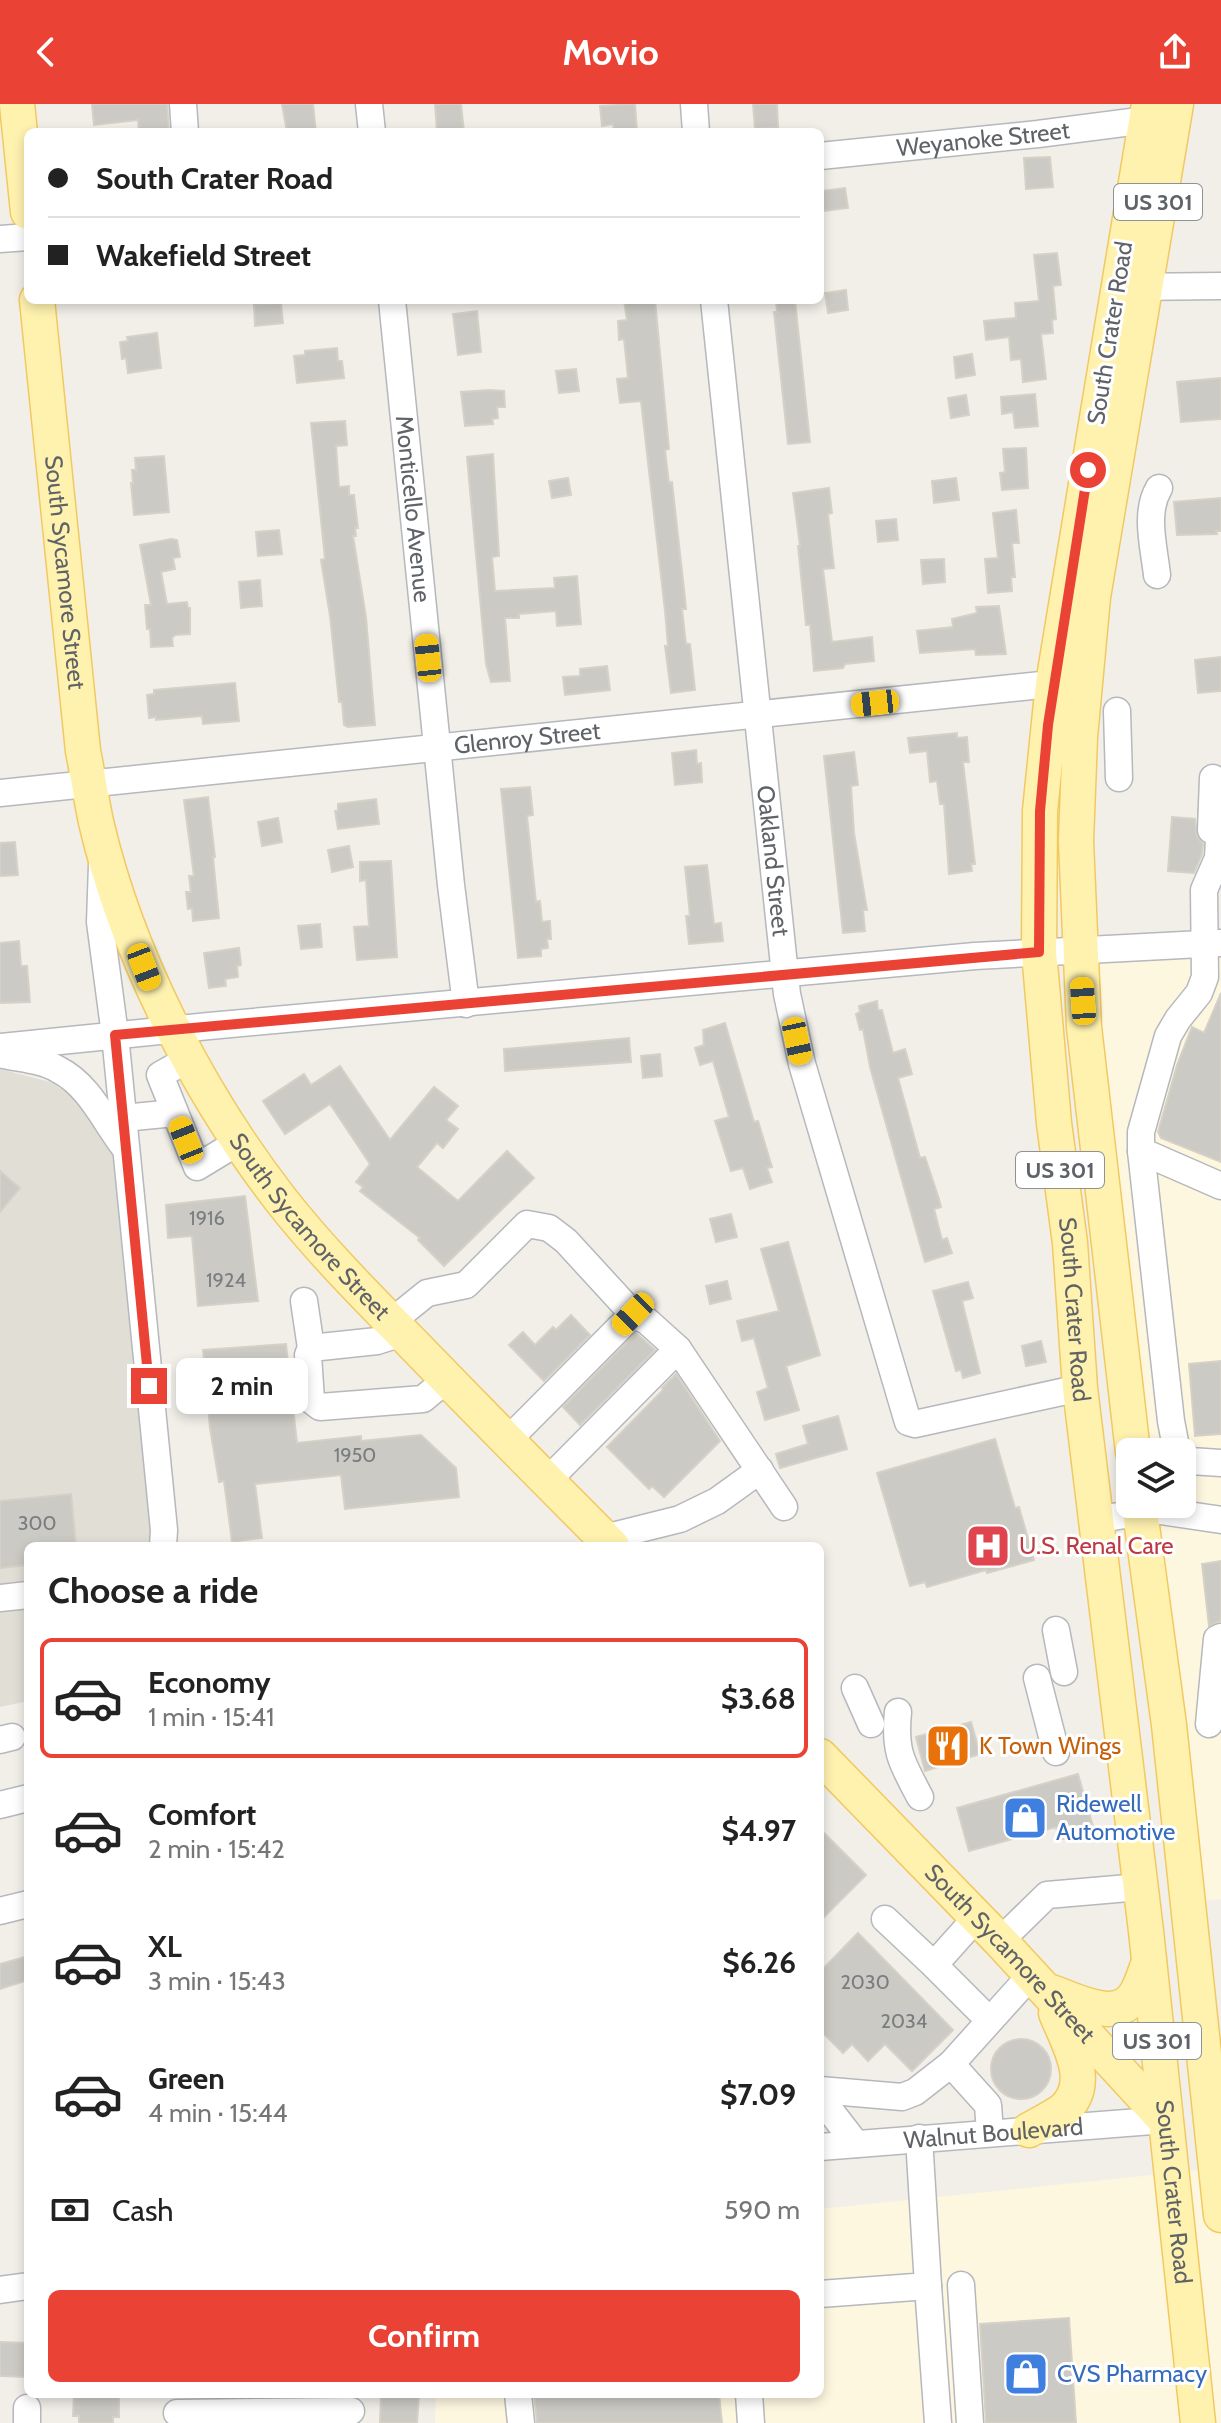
<!DOCTYPE html>
<meta charset="utf-8">
<style>
:root{--surface:#fff;--page:#f2f2f2;--text:#222;--muted:#767676;--line:#e0e0e0;--accent:#ea4335}
body{margin:0;font-family:Cabin,sans-serif;background:var(--page);color:var(--text);height:100vh;display:flex;flex-direction:column;font-size:30px;white-space:nowrap}
*{box-sizing:border-box;margin:0}
p{font-size:26px;color:var(--muted)}
.icon{flex:none;width:44px;height:44px;fill:none;stroke:currentColor;stroke-width:2;stroke-linecap:round;stroke-linejoin:round}
.map{position:relative;flex:1;overflow:hidden}
.panel{position:absolute;left:24px;top:1438px;width:800px;height:856px;display:flex;flex-direction:column;background:var(--surface);border-radius:12px;box-shadow:0 4px 12px #0003}
.panel>*{flex:none}
.hud{position:absolute;left:24px;top:24px;width:800px;height:176px;border-radius:12px;box-shadow:0 4px 12px #0003;display:grid;align-content:center;height:176px;padding:0 24px;background:var(--surface)}
.controls{position:absolute;left:1116px;top:1334px;display:grid;gap:16px}
.controls a{display:grid;place-items:center;width:80px;height:80px;border-radius:12px;background:var(--surface);box-shadow:0 4px 12px #0003;font-size:40px}
.end{position:absolute;width:36px;height:36px;margin:-18px;border:10px solid #ea4335;background:#fff;box-shadow:0 0 0 4px #fff}
.from{border-radius:50%}
.bubble{position:absolute;height:56px;border-radius:12px;background:var(--surface);box-shadow:0 4px 12px #0003;font-size:26px;font-weight:800;line-height:56px;text-align:center}
.car{position:absolute;width:24px;height:48px;margin:-24px -12px;border-radius:10px;box-shadow:0 0 6px 2px #0007;background:linear-gradient(#f5c518 24%,#345 0 40%,#f5c518 0 76%,#345 0 86%,#f5c518 0)}
.hud b{display:flex;align-items:center;gap:28px;height:76px;font-size:30px}
.hud b+b{border-top:2px solid var(--line)}
.hud i{width:20px;height:20px;background:var(--text)}
ul{padding:0;list-style:none}
li{display:flex;align-items:center;gap:24px;height:120px;margin:0 16px 12px;padding:0 8px;border:4px solid transparent;border-radius:12px}
li div{flex:1}
li b{display:block;font-size:30px}
li em{font-style:normal;font-weight:800}
li.current{border-color:var(--accent)}
li>.icon{width:72px;height:72px;stroke-width:1.5}
h2{padding:0 24px;font-size:36px;line-height:96px}
.pay{display:flex;align-items:center;gap:20px;height:88px;padding:0 24px;font-size:30px}
.pay p{margin-inline-start:auto}
.primary-button{display:flex;gap:16px;margin-top:auto;padding:16px 24px}
.primary-button a{flex:1;height:92px;border-radius:12px;background:var(--accent);color:#fff;font-size:32px;font-weight:800;line-height:92px;text-align:center}
header{display:flex;justify-content:space-between;align-items:center;height:104px;padding:0 24px;background:var(--accent);color:#fff;font-size:36px;font-weight:800}
.map>svg:first-child{display:block}
.commercial{fill:#fef7e0}
.education{fill:#e1ded6}
.building{fill:#cccac5;stroke:#d6d1c6;stroke-width:2}
.lines{fill:none;stroke-linecap:round;stroke-linejoin:round}
.minor-casing{stroke:#b5b8bc;stroke-width:29}
.major-casing{stroke:#f2c960;stroke-width:37}
.minor{stroke:#fff;stroke-width:26}
.major{stroke:#fff2af;stroke-width:34}
.route{stroke:#ea4335;stroke-width:10}
.labels{text-anchor:middle;stroke-width:6;stroke-linejoin:round;paint-order:stroke}
.number-label{font-size:20px;fill:#7a7d7f}
.shield{fill:#fff;stroke:#8f9295;stroke-width:2}
.shield-label{font-size:22px;font-weight:bold;fill:#5f6368}
.street-label{font-size:24px;fill:#5f6368;stroke:#fff}
.health-label{font-size:24px;fill:#be3a42;stroke:#fff;text-anchor:start}
.food-label{font-size:24px;fill:#c56008;stroke:#fff;text-anchor:start}
.shop-label{font-size:24px;fill:#366cbe;stroke:#fff;text-anchor:start}
</style>
<header><svg class="icon" aria-label="back" viewBox="0 0 24 24"><path d="M15 5l-7 7 7 7"/></svg>Movio<svg class="icon" aria-label="share" viewBox="0 0 24 24"><path d="M12 15V3M7 8l5-5 5 5M5 13v7h14v-7"/></svg></header>
<div class="map">
<svg width="1221" height="2319" viewBox="0 0 1221 2319">
<rect width="100%" height="100%" fill="#f1efe8"/>
<g class="commercial">
<polygon points="1221,841 1221,1795 1187,1798 1142,1400 1182,1400 1182,1348 1136,1348 1079,845"/>
<polygon points="1221,2064 1221,2319 435,2319 436,2290 820,2290 820,2105"/>
</g>
<polygon class="education" points="0,965 50,978 83,999 112,1046 154,1434 152,1442 28,1442 28,1597 0,1603"/>
<g class="building">
<polygon points="92,0 167,0 169,28 139,28 138,16 94,21"/>
<polygon points="282,0 313,0 316,28 287,28"/>
<polygon points="435,0 461,0 464,28 437,28"/>
<polygon points="635,0 637,28 614,28 613,20 602,22 600,2"/>
<polygon points="753,0 777,0 778,23 755,25"/>
<polygon points="1050,53 1053,83 1026,85 1024,54"/>
<polygon points="845,84 848,104 824,107 821,87"/>
<polygon points="1057,149 1061,181 1053,182 1056,215 1052,216 1053,229 1041,230 1046,275 1023,278 1021,255 1011,256 1009,233 986,236 984,217 1016,214 1015,199 1039,197 1034,151"/>
<polygon points="846,186 848,206 828,209 825,189"/>
<polygon points="624,196 655,196 669,345 665,346 669,379 672,378 685,494 686,505 682,505 686,540 690,540 695,586 671,589 665,542 668,542 665,507 641,297 620,299 617,275 628,274 624,235 619,236 618,217 627,216"/>
<polygon points="795,196 810,338 788,340 774,208 777,208 776,197"/>
<polygon points="281,199 283,219 255,222 254,201"/>
<polygon points="477,207 481,248 458,251 453,210"/>
<polygon points="157,229 161,264 128,269 126,254 122,255 120,238 128,237 127,233"/>
<polygon points="337,244 338,257 342,257 344,274 297,279 294,252 305,251 305,247"/>
<polygon points="972,250 975,271 956,274 954,253"/>
<polygon points="576,265 579,287 559,289 556,267"/>
<polygon points="1221,274 1221,315 1181,318 1177,278"/>
<polygon points="489,286 504,287 505,303 497,303 498,314 492,315 493,320 465,322 461,288"/>
<polygon points="1035,290 1038,322 1015,324 1013,308 1002,310 1001,293"/>
<polygon points="966,291 969,311 951,314 948,294"/>
<polygon points="345,317 347,341 336,342 339,383 349,382 349,391 354,391 358,424 355,424 356,432 353,432 366,513 375,621 348,623 344,621 342,598 339,598 330,512 321,456 325,455 311,319"/>
<polygon points="1026,344 1028,384 1002,386 1000,369 1005,368 1003,345"/>
<polygon points="493,350 499,452 492,453 495,487 555,484 554,474 577,472 581,520 557,522 556,507 519,510 519,514 505,514 510,577 491,578 486,560 467,353"/>
<polygon points="164,352 169,408 134,411 131,379 133,379 132,366 136,366 135,354"/>
<polygon points="568,374 571,391 552,394 549,377"/>
<polygon points="956,374 959,396 934,399 932,377"/>
<polygon points="829,384 832,409 828,410 834,464 823,465 832,538 872,533 874,557 845,560 843,564 814,567 810,521 806,521 798,442 800,442 793,389"/>
<polygon points="1221,394 1221,427 1216,427 1217,430 1177,431 1174,398"/>
<polygon points="1016,406 1019,439 1012,439 1015,473 1011,473 1012,487 988,489 985,455 998,454 993,409"/>
<polygon points="896,415 898,436 878,438 876,417"/>
<polygon points="279,426 282,450 258,452 256,428"/>
<polygon points="171,435 177,436 180,453 173,454 175,465 161,468 167,500 187,498 188,504 190,504 190,530 175,531 172,534 173,542 151,543 150,525 147,525 145,501 151,501 140,441"/>
<polygon points="944,455 945,478 923,480 921,456"/>
<polygon points="260,476 262,502 241,504 239,478"/>
<polygon points="999,502 1006,550 976,551 975,545 920,549 917,527 953,523 952,515 977,509 976,503"/>
<polygon points="1221,553 1221,587 1198,589 1195,556"/>
<polygon points="607,562 610,586 565,591 563,573 580,572 580,565"/>
<polygon points="235,579 239,617 203,620 202,612 156,616 156,613 149,614 147,591 154,590 154,586"/>
<polygon points="957,629 957,634 967,633 969,658 963,658 975,760 971,760 972,767 949,770 944,700 940,700 937,677 930,678 927,647 910,649 908,634"/>
<polygon points="696,646 697,660 701,659 702,678 675,681 672,649"/>
<polygon points="854,648 858,681 851,682 854,729 867,806 863,806 865,827 843,829 824,652"/>
<polygon points="530,683 533,711 527,712 536,798 540,797 542,818 550,817 551,835 547,835 548,844 541,845 541,852 518,854 501,685"/>
<polygon points="208,693 215,753 213,753 219,814 193,817 192,804 188,805 186,788 191,788 189,772 194,772 184,696"/>
<polygon points="376,695 379,720 338,725 335,707 338,707 338,700"/>
<polygon points="1172,713 1195,715 1197,733 1203,740 1202,750 1194,769 1168,767"/>
<polygon points="278,714 282,738 262,742 258,718"/>
<polygon points="15,738 18,771 0,772 0,739"/>
<polygon points="349,742 353,763 332,768 328,746"/>
<polygon points="391,757 397,853 357,856 354,823 369,822 366,776 360,777 360,758"/>
<polygon points="707,761 714,820 721,819 723,837 689,840 686,812 690,812 685,763"/>
<polygon points="320,820 322,843 301,845 298,822"/>
<polygon points="19,837 21,862 27,862 30,898 0,899 0,839"/>
<polygon points="239,844 241,861 237,862 238,873 225,875 226,882 209,884 204,849"/>
<polygon points="1221,889 1221,1058 1161,1034 1158,1028 1177,961 1192,923 1204,929"/>
<polygon points="877,897 878,906 882,906 893,949 905,945 912,970 898,974 920,1054 925,1053 939,1095 941,1103 934,1105 942,1136 947,1134 952,1149 925,1158 870,963 863,925 860,926 856,910 860,908 859,902"/>
<polygon points="725,919 754,1018 758,1017 772,1063 767,1064 772,1078 750,1085 743,1064 731,1067 715,1017 729,1013 713,957 700,961 695,944 704,941 703,926"/>
<polygon points="629,934 631,958 505,967 504,945"/>
<polygon points="660,950 662,972 643,974 641,952"/>
<polygon points="340,962 390,1036 434,983 458,1002 446,1016 458,1025 443,1044 437,1039 417,1063 458,1097 507,1047 534,1074 444,1162 418,1136 420,1134 360,1087 363,1083 356,1078 370,1060 330,1000 285,1030 263,997 304,970 311,981"/>
<polygon points="0,1067 20,1084 0,1108"/>
<polygon points="245,1092 258,1197 198,1202 192,1132 168,1134 166,1101"/>
<polygon points="731,1110 737,1133 716,1138 710,1115"/>
<polygon points="788,1138 820,1251 786,1262 799,1306 765,1316 757,1288 768,1284 754,1234 742,1237 737,1217 779,1207 761,1145"/>
<polygon points="727,1177 731,1195 710,1200 706,1182"/>
<polygon points="968,1178 973,1194 962,1197 980,1269 963,1274 961,1266 956,1267 933,1187"/>
<polygon points="571,1211 590,1231 544,1277 509,1241 523,1228 535,1241 553,1223 556,1226"/>
<polygon points="636,1229 655,1246 580,1321 563,1303"/>
<polygon points="1041,1237 1046,1258 1026,1262 1022,1242"/>
<polygon points="286,1240 297,1339 361,1332 361,1337 421,1331 456,1364 459,1393 345,1405 341,1371 255,1380 262,1434 232,1438 224,1377 219,1378 210,1324 203,1246"/>
<polygon points="1221,1257 1221,1330 1195,1332 1189,1260"/>
<polygon points="676,1270 720,1337 664,1393 652,1382 649,1385 607,1343 663,1286 662,1284"/>
<polygon points="838,1312 847,1345 780,1364 776,1350 808,1340 803,1322"/>
<polygon points="995,1335 1015,1404 1019,1403 1034,1456 987,1469 986,1466 927,1483 925,1478 910,1482 877,1369"/>
<polygon points="71,1390 76,1442 28,1442 28,1461 0,1464 0,1397"/>
<polygon points="1221,1457 1221,1517 1209,1522 1202,1460"/>
<polygon points="971,1618 980,1650 925,1667 916,1633"/>
<polygon points="1078,1670 1094,1726 1059,1736 1056,1723 969,1747 957,1704"/>
<polygon points="820,1725 866,1771 820,1817"/>
<polygon points="858,1829 953,1926 912,1967 885,1940 868,1957 852,1940 843,1949 820,1926 820,1868"/>
<polygon points="28,1852 28,1876 0,1885 0,1860"/>
<circle cx="1021" cy="1965" r="30"/>
<polygon points="1069,2214 1076,2319 986,2319 980,2220"/>
<polygon points="0,2238 28,2239 28,2273 0,2272"/>
<polygon points="74,2290 119,2290 119,2313 113,2313 113,2319 79,2319 79,2312 73,2312"/>
<polygon points="381,2290 419,2290 417,2319 380,2319"/>
<polygon points="534,2290 719,2290 722,2319 537,2319"/>
</g>
<g class="lines">
<g class="minor-casing">
<g id="minor">
<polyline points="183,0 185,28"/>
<polyline points="369,0 372,28"/>
<polyline points="694,0 696,28"/>
<path id="s1" d="M820 52 1038 30 1162 14"/>
<polyline points="0,135 28,133"/>
<polyline points="1129,183 1221,182"/>
<path id="s2" d="M392 196 451 781 466 900"/>
<path id="s3" d="M714 196 787 890 802 960 908 1318 915 1320 1080 1284"/>
<path d="M1157 471C1154 443 1144 409 1159 384"/>
<polyline points="1117,607 1119,674"/>
<path id="s4" d="M0 689 1070 578"/>
<polyline points="1212,708 1220,716 1218,754 1204,786 1205,873 1199,889 1178,915 1168,932 1141,1028 1141,1047 1221,1082"/>
<polyline points="1211,726 1213,674"/>
<polyline points="102,761 100,818 115,931 164,1426 163,1442"/>
<polyline points="0,943 209,922 975,852 1221,839"/>
<path d="M4 951C22 955 43 956 59 966 90 982 104 1017 125 1044"/>
<polyline points="190,954 160,971 197,1063 240,1037"/>
<polyline points="123,1014 175,1009"/>
<polyline points="1141,1047 1171,1317 1176,1343 1181,1348"/>
<polyline points="304,1197 311,1244"/>
<polyline points="391,1218 427,1189 466,1181 527,1120 549,1124 566,1137 633,1210 647,1217 678,1245"/>
<polyline points="402,1229 377,1237 311,1244 308,1251 311,1296 320,1303 423,1295 447,1275"/>
<polyline points="507,1337 633,1210"/>
<polyline points="1182,1349 1190,1357 1221,1359"/>
<polyline points="547,1377 678,1245 784,1403"/>
<polyline points="1095,1416 1154,1406 1221,1416"/>
<polyline points="604,1434 680,1415 717,1397 760,1366"/>
<polyline points="0,1494 28,1491"/>
<polyline points="1056,1526 1064,1568"/>
<polyline points="1037,1574 1056,1648"/>
<polyline points="855,1584 871,1620"/>
<path d="M898 1608C894 1648 902 1659 920 1693"/>
<polyline points="1209,1620 1217,1535 1221,1533"/>
<polyline points="0,1636 12,1633"/>
<polyline points="0,1701 28,1694"/>
<polyline points="0,1807 28,1800"/>
<polyline points="977,1813 934,1861 979,1906"/>
<polyline points="885,1815 934,1861"/>
<polyline points="1000,1837 1047,1791 1140,1783"/>
<polyline points="820,1986 902,1993 915,1988 951,1960"/>
<polyline points="820,1988 832,2009 856,2040"/>
<polyline points="990,2029 988,2001 951,1960 1032,1870"/>
<path id="s5" d="M820 2043 1165 2016"/>
<polyline points="961,2181 970,2319"/>
<polyline points="928,2182 938,2319"/>
<polyline points="0,2186 28,2182"/>
<polyline points="820,2190 928,2182 919,2034"/>
<polyline points="518,2290 521,2319"/>
<polyline points="749,2290 751,2319"/>
<polyline points="27,2304 27,2319"/>
<polyline points="177,2309 351,2307"/>
</g>
</g>
<g class="major-casing">
<g id="major">
<polyline points="17,0 28,108"/>
<path id="s6" d="M1149 0 1053 580 1040 707 1039 848 1054 1019 1070 1139 1080 1284 1146 1827 1198 2319"/>
<path id="s7" d="M37 196 83 647C88 671 91 695 96 718 127 851 198 989 281 1096 321 1147 367 1193 412 1239 478 1307 545 1375 612 1442"/>
<polyline points="1133,1348 1084,923 1076,737 1080,633 1093,493 1176,0"/>
<polyline points="1139,1400 1169,1621 1221,2111"/>
<path id="s8" d="M820 1652 1000 1837 1165 2016"/>
<path d="M1051 1888C1078 1897 1119 1921 1137 1888 1142 1879 1145 1868 1149 1858"/>
<path d="M1029 2026C1040 2020 1052 2014 1062 2007 1095 1981 1068 1939 1056 1909"/>
</g>
</g>
<use href="#minor" class="minor"/>
<use href="#major" class="major"/>
</g>
<g class="lines">
<polyline class="route" points="149,1282 115,931 1039,848 1040,707 1048,621 1088,366"/>
</g>
<defs>
<g id="hospital-square" transform="scale(2.3)"><rect x="-9" y="-9" width="18" height="18" rx="4" fill="#e0444e" stroke="#fff"/><path d="M-5-5h3v3.5h4V-5h3V5h-3V1.5h-4V5h-3Z" fill="#fff"/></g>
<g id="restaurant-square" transform="scale(2.3)"><rect x="-9" y="-9" width="18" height="18" rx="4" fill="#e8710a" stroke="#fff"/><path d="M-5-6h1v4h1v-4h1v4h1v-4h1v5L-1.5 .5V6h-2V.5L-5-1ZM5-6V6H3V1.5H1.5Q1.5-4 5-6Z" fill="#fff"/></g>
<g id="shop-square" transform="scale(2.3)"><rect x="-9" y="-9" width="18" height="18" rx="4" fill="#3f7fe0" stroke="#fff"/><path d="M-5-2.5h2.3a2.7 3.5 0 0 1 5.4 0H5L5.5 6h-11ZM-1.5-2.5h3a1.5 2.3 0 0 0-3 0Z" fill="#fff"/></g>
</defs>
<g fill-rule="evenodd">
<use href="#hospital-square" x="988" y="1442"/>
<use href="#restaurant-square" x="948" y="1642"/>
<use href="#shop-square" x="1025" y="1714"/>
<use href="#shop-square" x="1026" y="2270"/>
</g>
<g class="labels">
<g class="number-label">
<text x="207" y="1121">1916</text>
<text x="226" y="1183">1924</text>
<text x="355" y="1358">1950</text>
<text x="37" y="1426">300</text>
<text x="865" y="1885">2030</text>
<text x="904" y="1924">2034</text>
</g>
<g class="shield">
<rect x="1114" y="80" width="88" height="36" rx="6"/>
<rect x="1016" y="1048" width="88" height="36" rx="6"/>
<rect x="1113" y="1919" width="88" height="36" rx="6"/>
</g>
<g class="shield-label">
<text x="1158" y="106">US 301</text>
<text x="1060" y="1074">US 301</text>
<text x="1157" y="1945">US 301</text>
</g>
<g class="street-label">
<text dy="8" stroke="none"><textPath href="#s1" startOffset="164">Weyanoke Street</textPath></text>
<text transform="translate(1110 229) rotate(-81)" y="8">South Crater Road</text>
<text dy="8" stroke="none"><textPath href="#s2" startOffset="210">Monticello Avenue</textPath></text>
<text dy="8" stroke="none"><textPath href="#s7" startOffset="274">South Sycamore Street</textPath></text>
<text dy="8" stroke="none"><textPath href="#s4" startOffset="530">Glenroy Street</textPath></text>
<text dy="8" stroke="none"><textPath href="#s3" startOffset="564">Oakland Street</textPath></text>
<text dy="8" stroke="none"><textPath href="#s7" startOffset="988">South Sycamore Street</textPath></text>
<text dy="8" stroke="none"><textPath href="#s6" startOffset="1216">South Crater Road</textPath></text>
<text dy="8" stroke="none"><textPath href="#s8" startOffset="274">South Sycamore Street</textPath></text>
<text dy="8" stroke="none"><textPath href="#s5" startOffset="174">Walnut Boulevard</textPath></text>
<text dy="8" stroke="none"><textPath href="#s6" startOffset="2104">South Crater Road</textPath></text>
</g>
<g class="health-label">
<text x="1019" y="1450">U.S. Renal Care</text>
</g>
<g class="food-label">
<text x="979" y="1650">K Town Wings</text>
</g>
<g class="shop-label">
<text x="1056" y="1708">Ridewell<tspan x="1056" dy="28">Automotive</tspan></text>
<text x="1057" y="2278">CVS Pharmacy</text>
</g>
</g>
</svg>
<div class="controls">
<a><svg class="icon" aria-label="layers" viewBox="0 0 24 24"><path d="M12 4l9 5-9 5-9-5zM3 14l9 5 9-5"/></svg></a>
</div>
<i class="end from" style="left:1088px;top:366px"></i>
<i class="end" style="left:149px;top:1282px"></i>
<div class="bubble" style="left:176px;top:1254px;width:132px">2 min</div>
<i class="car" style="left:428px;top:554px;rotate:354deg"></i>
<i class="car" style="left:875px;top:599px;rotate:264deg"></i>
<i class="car" style="left:144px;top:863px;rotate:159deg"></i>
<i class="car" style="left:1083px;top:897px;rotate:356deg"></i>
<i class="car" style="left:797px;top:937px;rotate:168deg"></i>
<i class="car" style="left:186px;top:1036px;rotate:338deg"></i>
<i class="car" style="left:633px;top:1210px;rotate:224deg"></i>
<div class="hud">
<b><i class="from"></i>South Crater Road</b>
<b><i></i>Wakefield Street</b>
</div>
<section class="panel">
<h2>Choose a ride</h2>
<ul>
<li class="current"><svg class="icon" aria-label="car" viewBox="0 0 24 24"><path d="M5 17H2v-5l4-1 3-4h7l3 4 3 1v5h-3M9 17h6M6 11h13"/><circle cx="7" cy="17" r="2"/><circle cx="17" cy="17" r="2"/></svg><div><b>Economy</b><p>1 min · 15:41</p></div><em>$3.68</em></li>
<li><svg class="icon" aria-label="car" viewBox="0 0 24 24"><path d="M5 17H2v-5l4-1 3-4h7l3 4 3 1v5h-3M9 17h6M6 11h13"/><circle cx="7" cy="17" r="2"/><circle cx="17" cy="17" r="2"/></svg><div><b>Comfort</b><p>2 min · 15:42</p></div><em>$4.97</em></li>
<li><svg class="icon" aria-label="car" viewBox="0 0 24 24"><path d="M5 17H2v-5l4-1 3-4h7l3 4 3 1v5h-3M9 17h6M6 11h13"/><circle cx="7" cy="17" r="2"/><circle cx="17" cy="17" r="2"/></svg><div><b>XL</b><p>3 min · 15:43</p></div><em>$6.26</em></li>
<li><svg class="icon" aria-label="car" viewBox="0 0 24 24"><path d="M5 17H2v-5l4-1 3-4h7l3 4 3 1v5h-3M9 17h6M6 11h13"/><circle cx="7" cy="17" r="2"/><circle cx="17" cy="17" r="2"/></svg><div><b>Green</b><p>4 min · 15:44</p></div><em>$7.09</em></li>
</ul>
<div class="pay"><svg class="icon" aria-label="cash" viewBox="0 0 24 24"><path d="M3 7h18v10H3z"/><circle cx="12" cy="12" r="2"/></svg>Cash<p>590 m</p></div>
<div class="primary-button"><a>Confirm</a></div>
</section>
</div>
